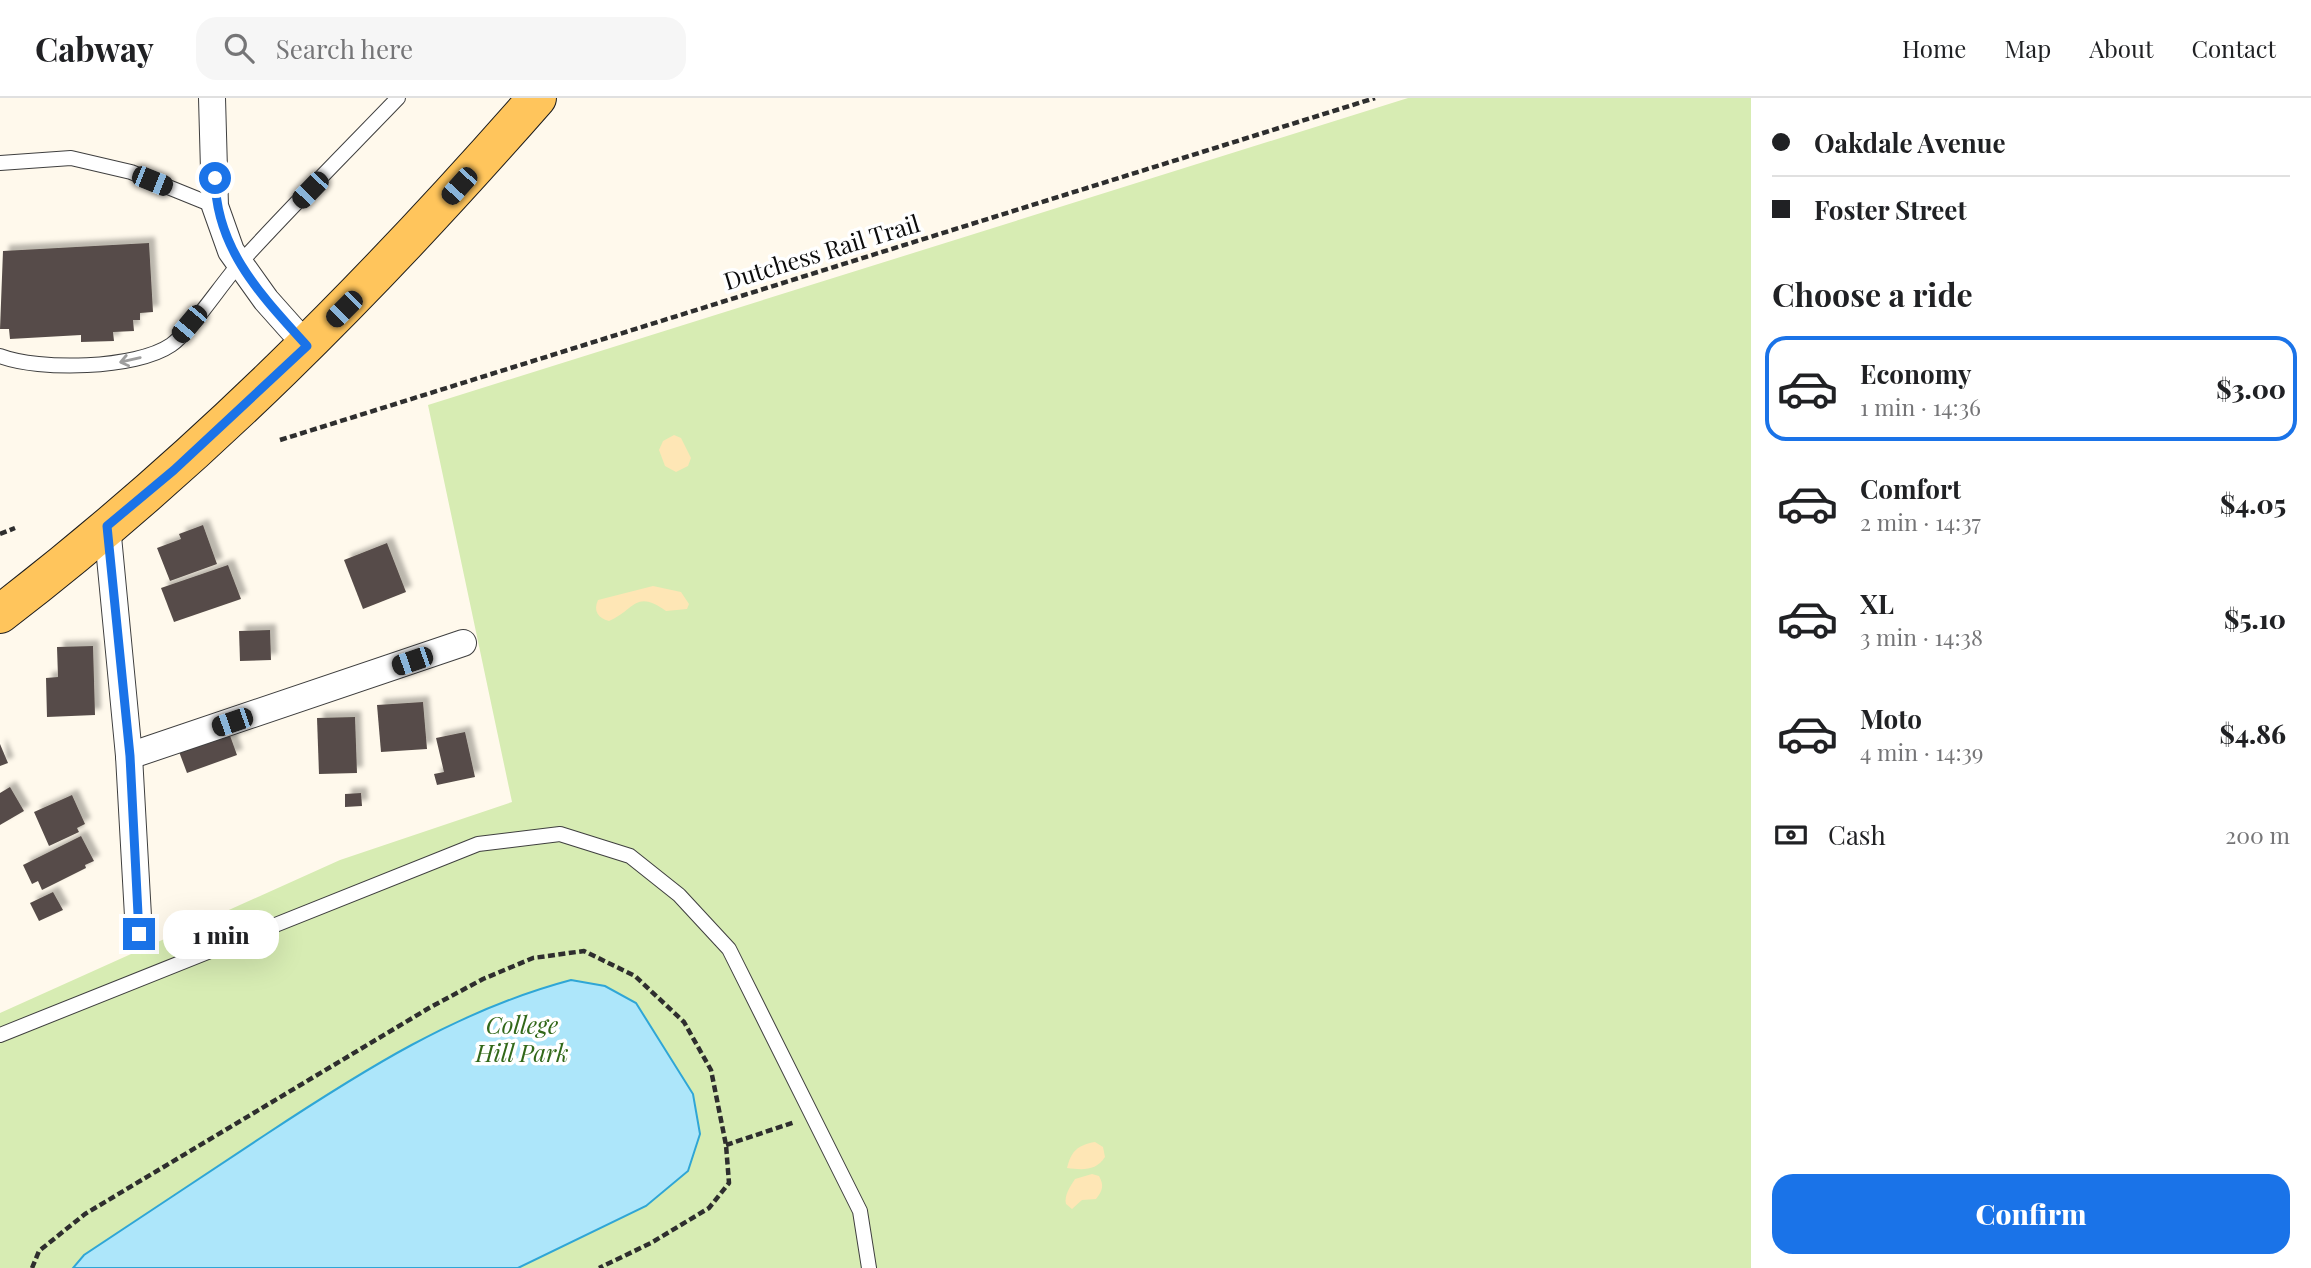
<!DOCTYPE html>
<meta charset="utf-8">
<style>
:root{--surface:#fff;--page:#f6f6f6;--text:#202124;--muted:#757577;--line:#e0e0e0;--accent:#1a73e8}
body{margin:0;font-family:"Playfair Display",serif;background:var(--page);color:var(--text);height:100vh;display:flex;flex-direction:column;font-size:26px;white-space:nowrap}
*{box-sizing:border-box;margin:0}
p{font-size:23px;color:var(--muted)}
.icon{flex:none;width:38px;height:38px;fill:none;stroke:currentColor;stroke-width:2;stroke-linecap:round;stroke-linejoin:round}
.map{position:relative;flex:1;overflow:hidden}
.side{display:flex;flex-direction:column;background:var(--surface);width:560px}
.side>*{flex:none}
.top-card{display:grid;align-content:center;height:154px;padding:0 21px;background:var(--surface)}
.end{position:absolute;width:32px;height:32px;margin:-16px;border:9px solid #1a73e8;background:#fff;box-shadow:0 0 0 4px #fff}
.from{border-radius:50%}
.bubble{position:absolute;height:49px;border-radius:21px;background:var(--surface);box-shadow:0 7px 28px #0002;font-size:23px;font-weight:800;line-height:49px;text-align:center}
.car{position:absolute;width:21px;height:42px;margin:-21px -10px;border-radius:9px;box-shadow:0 0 5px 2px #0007;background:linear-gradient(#222 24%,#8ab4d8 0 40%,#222 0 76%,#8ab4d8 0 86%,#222 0)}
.top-card b{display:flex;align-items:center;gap:24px;height:66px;font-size:26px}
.top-card b+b{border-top:2px solid var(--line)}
.top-card i{width:18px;height:18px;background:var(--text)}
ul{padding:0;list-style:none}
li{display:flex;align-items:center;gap:21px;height:105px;margin:0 14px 10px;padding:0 7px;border:4px solid transparent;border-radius:21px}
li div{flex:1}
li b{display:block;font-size:26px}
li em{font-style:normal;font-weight:800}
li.active{border-color:var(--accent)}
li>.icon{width:63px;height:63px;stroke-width:1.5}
h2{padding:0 21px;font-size:32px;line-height:84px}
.pay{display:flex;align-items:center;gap:18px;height:77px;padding:0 21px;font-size:26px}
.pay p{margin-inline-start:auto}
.button{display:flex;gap:14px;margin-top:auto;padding:14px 21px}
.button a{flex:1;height:80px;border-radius:21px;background:var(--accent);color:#fff;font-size:28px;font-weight:800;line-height:80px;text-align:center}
header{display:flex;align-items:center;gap:42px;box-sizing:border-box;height:98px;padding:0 35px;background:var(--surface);border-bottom:2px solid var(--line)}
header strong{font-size:33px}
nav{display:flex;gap:38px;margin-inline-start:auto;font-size:24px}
.search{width:490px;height:63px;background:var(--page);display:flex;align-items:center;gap:18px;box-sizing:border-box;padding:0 24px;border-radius:21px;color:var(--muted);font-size:26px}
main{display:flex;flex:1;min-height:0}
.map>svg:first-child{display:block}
.green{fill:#d7ecb3}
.sand{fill:#fee6b5}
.water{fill:#ade6fa;stroke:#2fa6d6;stroke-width:2}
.building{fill:#564c48;filter:url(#shadow)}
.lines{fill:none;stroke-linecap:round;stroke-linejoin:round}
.lane-casing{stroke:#3f3f3f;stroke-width:16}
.street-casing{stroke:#3f3f3f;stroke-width:28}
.primary-casing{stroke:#1d1d1d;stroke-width:40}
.path{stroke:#2e2e2e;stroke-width:4.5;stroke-dasharray:7 3.5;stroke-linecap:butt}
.lane{stroke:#fff;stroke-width:14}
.street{stroke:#fff;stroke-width:26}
.primary{stroke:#ffc55c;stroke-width:38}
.oneway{stroke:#9e9e9e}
.route{stroke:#1a73e8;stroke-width:9}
.labels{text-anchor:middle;stroke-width:7;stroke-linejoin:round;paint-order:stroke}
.street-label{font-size:24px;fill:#0c0c0c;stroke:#fff}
.park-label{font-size:24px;font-style:italic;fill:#326819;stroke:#fff}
</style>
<header>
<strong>Cabway</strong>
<div class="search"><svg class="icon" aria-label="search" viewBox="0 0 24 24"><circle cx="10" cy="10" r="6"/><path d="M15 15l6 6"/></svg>Search here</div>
<nav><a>Home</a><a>Map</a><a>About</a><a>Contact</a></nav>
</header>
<main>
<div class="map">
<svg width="1751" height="1170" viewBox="0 0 1751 1170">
<defs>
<filter id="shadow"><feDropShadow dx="6" dy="-6" stdDeviation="2" flood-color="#0004"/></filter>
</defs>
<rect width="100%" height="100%" fill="#fff9ec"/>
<polygon class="green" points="1408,0 1751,0 1751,1170 0,1170 0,915 340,762 512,704 428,307"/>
<g class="sand">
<polygon points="674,337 681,340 691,360 688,368 676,374 665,368 659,352 663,343"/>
<path d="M653 488 681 494 689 506 687 511 666 513C635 491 635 512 609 523 598 520 593 513 598 502Z"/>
<path d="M1095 1044 1103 1049 1105 1059C1096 1073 1083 1072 1067 1070 1071 1053 1078 1047 1095 1044Z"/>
<path d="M1092 1076 1099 1078C1104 1087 1103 1092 1096 1101L1082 1102 1072 1111 1066 1106C1064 1097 1070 1089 1075 1081Z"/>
</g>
<path class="water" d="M571 882 605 888 636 905 693 996 700 1036 688 1073 646 1108 518 1170H73L84 1157C144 1117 205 1077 265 1037 362 973 458 912 571 882Z"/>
<g class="building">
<polygon points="149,145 153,214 140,215 140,222 133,222 134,233 113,234 114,243 81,244 81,237 10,241 9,231 0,231 3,153"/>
<polygon points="203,427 217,466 170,483 157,450 181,441 179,436"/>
<polygon points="387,445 406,494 363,511 344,462"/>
<polygon points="228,467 241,501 174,524 161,490"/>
<polygon points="270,532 271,562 240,563 239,533"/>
<polygon points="93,548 95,617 47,619 46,580 58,579 57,549"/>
<polygon points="423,604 427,651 381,654 377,607"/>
<polygon points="355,619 357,675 319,676 317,620"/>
<polygon points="228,632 237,657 187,675 178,651"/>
<polygon points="465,634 475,679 437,687 434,676 444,674 436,640"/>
<polygon points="0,646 8,665 0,668"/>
<polygon points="10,689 24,713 0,727 0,695"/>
<polygon points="361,695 362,708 345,709 345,696"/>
<polygon points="72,697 85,726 77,730 79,734 49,748 34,714"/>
<polygon points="81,738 94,763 85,767 86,770 42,792 38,783 32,786 23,767"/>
<polygon points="53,794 63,812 39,823 30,805"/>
</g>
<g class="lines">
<g class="lane-casing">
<g id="lane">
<polyline points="0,65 71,60 131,74 215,108"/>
<path d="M0 258C39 273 136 271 171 247 190 234 222 185 240 165 291 109 345 55 398 0"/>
<polyline points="0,937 478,746 560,736 630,758 679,797 729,851 860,1113 869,1170"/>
</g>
</g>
<g class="street-casing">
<g id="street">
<polyline points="212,0 215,108 231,153 266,202 307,248"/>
<polyline points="107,428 129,658 139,836"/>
<polyline points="129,658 463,545"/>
</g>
</g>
<g class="primary-casing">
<path id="primary" d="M0 516C198 364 373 187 537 0"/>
</g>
<g class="path">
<polyline points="280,342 1375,0"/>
<polyline points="0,436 15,430"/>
<polyline points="726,1047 795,1024"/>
<polyline points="32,1170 39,1153 85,1116 429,910 483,881 533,860 584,853 635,878 684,924 711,972 726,1047 729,1085 709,1110 651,1145 599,1170"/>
</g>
<use href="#lane" class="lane"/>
<use href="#street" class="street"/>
<use href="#primary" class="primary"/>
</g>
<defs><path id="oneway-shaft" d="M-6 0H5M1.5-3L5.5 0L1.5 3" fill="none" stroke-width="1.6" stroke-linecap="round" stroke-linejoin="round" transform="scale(1.75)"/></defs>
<use class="oneway" href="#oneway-shaft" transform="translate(130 262) rotate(167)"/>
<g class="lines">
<path class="route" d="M139 836 130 658 107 428 174 372 307 248C262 198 216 152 215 80"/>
</g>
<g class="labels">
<g class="street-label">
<text transform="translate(822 155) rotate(-17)" y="8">Dutchess Rail Trail</text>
</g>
<g class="park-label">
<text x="522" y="936">College<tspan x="522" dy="28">Hill Park</tspan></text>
</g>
</g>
</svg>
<i class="end from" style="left:215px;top:80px"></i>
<i class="end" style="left:139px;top:836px"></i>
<div class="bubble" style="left:163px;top:812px;width:116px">1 min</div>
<i class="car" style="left:152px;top:83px;rotate:112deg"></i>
<i class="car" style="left:459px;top:88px;rotate:222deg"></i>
<i class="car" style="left:310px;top:92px;rotate:224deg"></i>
<i class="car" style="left:344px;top:211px;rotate:225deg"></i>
<i class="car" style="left:189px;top:226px;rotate:220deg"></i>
<i class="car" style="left:412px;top:563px;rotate:251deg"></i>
<i class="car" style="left:232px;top:624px;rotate:251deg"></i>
</div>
<section class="side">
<div class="top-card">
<b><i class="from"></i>Oakdale Avenue</b>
<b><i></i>Foster Street</b>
</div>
<h2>Choose a ride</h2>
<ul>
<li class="active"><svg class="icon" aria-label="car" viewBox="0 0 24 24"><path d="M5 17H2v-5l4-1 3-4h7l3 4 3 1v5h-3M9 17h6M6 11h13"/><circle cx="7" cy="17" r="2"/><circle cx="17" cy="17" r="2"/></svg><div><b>Economy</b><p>1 min · 14:36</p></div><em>$3.00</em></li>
<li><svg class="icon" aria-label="car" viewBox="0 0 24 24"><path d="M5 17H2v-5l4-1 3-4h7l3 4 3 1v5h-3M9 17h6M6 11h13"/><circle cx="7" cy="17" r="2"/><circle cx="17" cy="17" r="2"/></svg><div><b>Comfort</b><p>2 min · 14:37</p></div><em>$4.05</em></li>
<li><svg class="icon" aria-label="car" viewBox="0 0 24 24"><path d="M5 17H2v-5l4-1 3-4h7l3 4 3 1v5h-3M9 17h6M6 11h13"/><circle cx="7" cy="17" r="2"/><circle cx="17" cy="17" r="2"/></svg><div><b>XL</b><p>3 min · 14:38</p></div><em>$5.10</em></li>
<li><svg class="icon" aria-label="car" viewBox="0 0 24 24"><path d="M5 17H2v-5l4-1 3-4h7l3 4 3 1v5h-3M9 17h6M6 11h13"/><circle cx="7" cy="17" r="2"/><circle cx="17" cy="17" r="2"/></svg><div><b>Moto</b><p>4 min · 14:39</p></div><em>$4.86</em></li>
</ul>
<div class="pay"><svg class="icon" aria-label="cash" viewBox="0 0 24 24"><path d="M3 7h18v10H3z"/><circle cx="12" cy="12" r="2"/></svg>Cash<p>200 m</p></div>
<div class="button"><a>Confirm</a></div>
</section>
</main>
